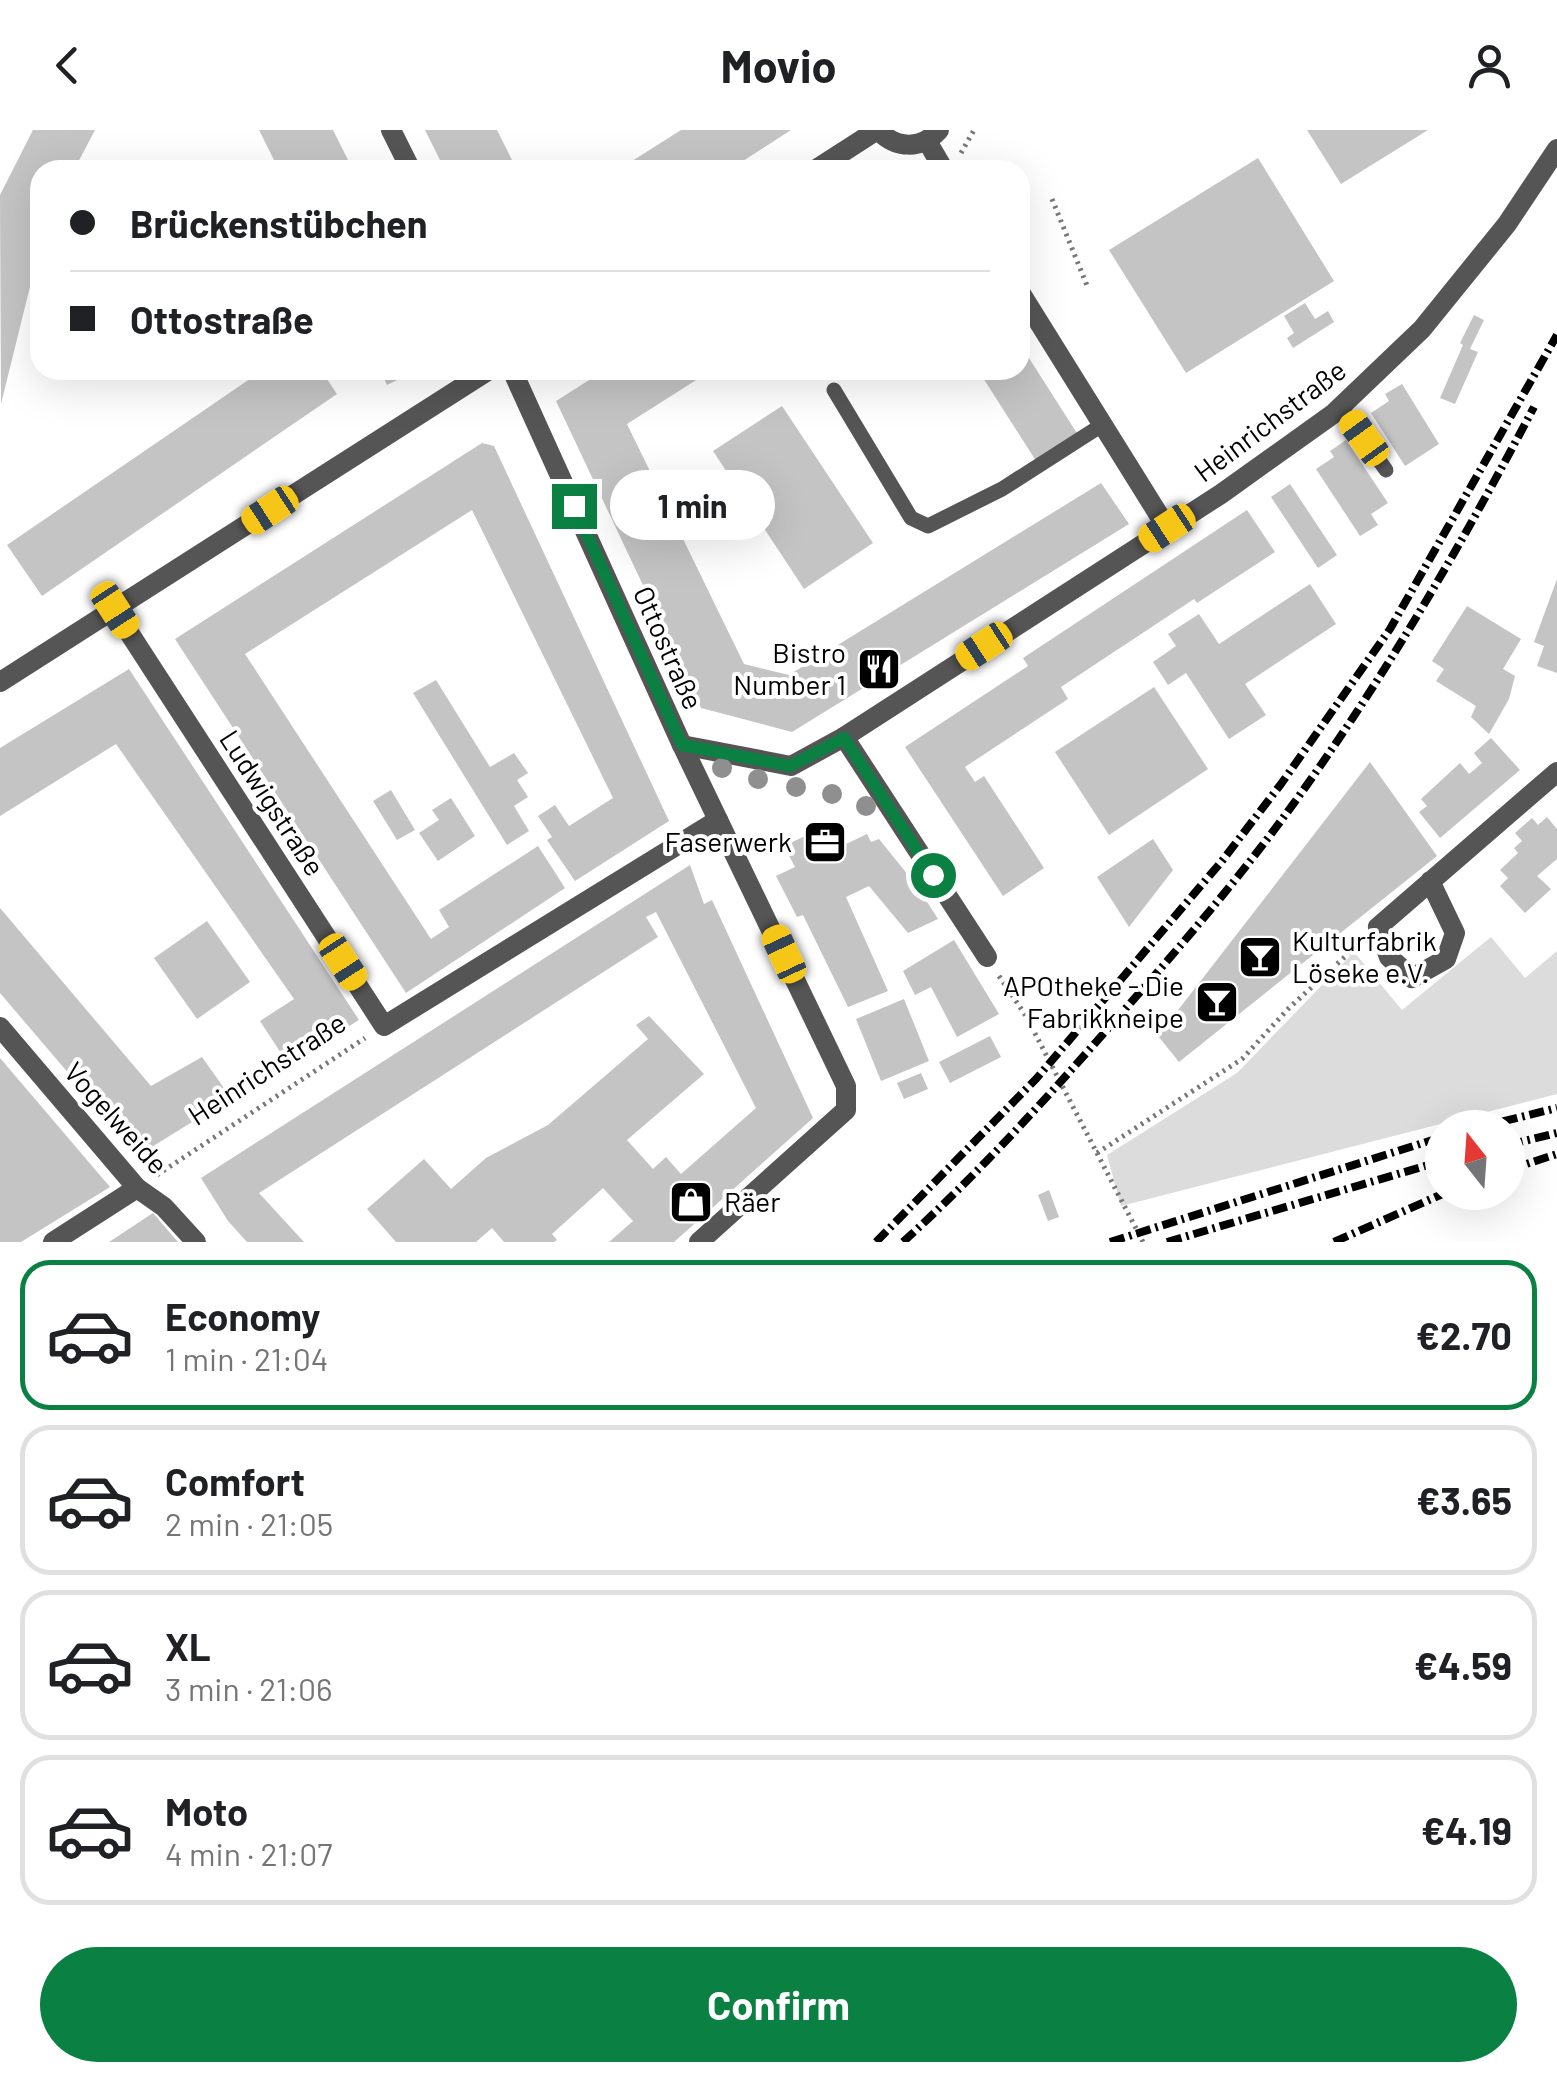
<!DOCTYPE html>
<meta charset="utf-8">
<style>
:root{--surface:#fff;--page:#f2f2f2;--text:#202124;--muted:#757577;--line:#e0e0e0;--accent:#0b8043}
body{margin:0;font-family:Barlow,sans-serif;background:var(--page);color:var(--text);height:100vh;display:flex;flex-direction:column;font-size:38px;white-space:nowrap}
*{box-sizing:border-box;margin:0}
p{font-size:32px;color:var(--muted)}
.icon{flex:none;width:55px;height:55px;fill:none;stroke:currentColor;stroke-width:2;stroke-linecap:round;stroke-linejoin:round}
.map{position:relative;height:1112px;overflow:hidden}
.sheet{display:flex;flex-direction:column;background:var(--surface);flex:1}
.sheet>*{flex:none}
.hud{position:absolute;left:30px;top:30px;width:1000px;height:220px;border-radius:30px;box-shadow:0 10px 40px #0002;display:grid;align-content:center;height:220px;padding:0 40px;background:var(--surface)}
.needle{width:65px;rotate:343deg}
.buttons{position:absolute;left:1425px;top:980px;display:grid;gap:20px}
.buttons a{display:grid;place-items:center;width:100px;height:100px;border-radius:50%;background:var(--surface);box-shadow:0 10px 40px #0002;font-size:50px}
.end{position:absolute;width:45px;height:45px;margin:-22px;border:12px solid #0b8043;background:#fff;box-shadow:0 0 0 5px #fff}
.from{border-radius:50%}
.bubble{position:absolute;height:70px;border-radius:35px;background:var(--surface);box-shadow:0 10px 40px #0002;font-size:32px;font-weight:700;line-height:70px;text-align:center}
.car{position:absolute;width:30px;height:60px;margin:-30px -15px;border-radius:12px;box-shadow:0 0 8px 2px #0007;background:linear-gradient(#f5c518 24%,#345 0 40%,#f5c518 0 76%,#345 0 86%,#f5c518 0)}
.hud b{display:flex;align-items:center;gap:35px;height:95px;font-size:38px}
.hud b+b{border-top:2px solid var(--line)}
.hud i{width:25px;height:25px;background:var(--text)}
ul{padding:18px 0 0;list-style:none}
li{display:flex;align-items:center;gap:30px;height:150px;margin:0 20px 15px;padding:0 20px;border:5px solid var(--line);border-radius:30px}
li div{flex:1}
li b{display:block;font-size:38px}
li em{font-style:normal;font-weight:700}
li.current{border-color:var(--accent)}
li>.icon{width:90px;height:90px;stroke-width:1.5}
.cta{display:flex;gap:20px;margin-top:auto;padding:20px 40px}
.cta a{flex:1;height:115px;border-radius:60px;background:var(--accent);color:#fff;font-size:40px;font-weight:700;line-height:115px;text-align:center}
header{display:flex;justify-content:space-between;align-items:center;height:130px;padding:0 40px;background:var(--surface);font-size:45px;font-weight:700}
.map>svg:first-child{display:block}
.green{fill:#dcdcdc}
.building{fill:#c4c4c4}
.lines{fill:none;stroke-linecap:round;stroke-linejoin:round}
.path{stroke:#777;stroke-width:5;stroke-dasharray:2.5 5;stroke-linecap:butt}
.service{stroke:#555;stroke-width:15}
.minor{stroke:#555;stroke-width:20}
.tertiary{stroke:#555;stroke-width:20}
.rail{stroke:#000;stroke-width:8;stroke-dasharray:15 5 2.5 5;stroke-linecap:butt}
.tree{fill:#8f8f8f}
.route{stroke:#0b8043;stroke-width:12}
.labels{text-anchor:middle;stroke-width:8;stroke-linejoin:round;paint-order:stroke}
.street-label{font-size:28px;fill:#000;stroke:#fff}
.poi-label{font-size:28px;fill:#000;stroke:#fff;text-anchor:end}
</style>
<header><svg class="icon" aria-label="back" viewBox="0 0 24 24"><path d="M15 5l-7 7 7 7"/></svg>Movio<svg class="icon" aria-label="person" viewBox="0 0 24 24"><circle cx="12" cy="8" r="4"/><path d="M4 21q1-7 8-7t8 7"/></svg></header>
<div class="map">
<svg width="1557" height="1112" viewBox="0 0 1557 1112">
<rect width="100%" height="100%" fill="#fff"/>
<polygon class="green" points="1491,807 1525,848 1557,821 1557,964 1121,1076 1107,1025 1237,943 1354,822 1402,880"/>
<g class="building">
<polygon points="33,0 95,0 74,40 40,40 40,116 1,274 0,65"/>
<polygon points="259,0 333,0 353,40 279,40"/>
<polygon points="425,0 497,0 517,40 445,40"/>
<polygon points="681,0 791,0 729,40 618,40"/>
<polygon points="1307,0 1428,0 1341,54"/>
<polygon points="1258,28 1334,151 1186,243 1109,120"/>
<polygon points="1305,173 1315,189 1328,181 1334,192 1293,218 1287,208 1294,203 1284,186"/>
<polygon points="1474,185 1484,190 1470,219 1478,222 1455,274 1440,268 1463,215 1460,213"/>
<polygon points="1020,214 1080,308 1038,334 978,240 1020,240"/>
<polygon points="259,240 321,240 337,264 42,466 7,415 260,242"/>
<polygon points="380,240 418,240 387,255"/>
<polygon points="605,240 712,240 627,294 744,534 789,545 1101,353 1129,394 792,602 701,578 556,271"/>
<polygon points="1402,254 1439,314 1405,336 1371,283 1389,271 1385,264"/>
<polygon points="782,276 873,413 804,459 713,321"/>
<polygon points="1346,310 1388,373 1371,384 1378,395 1360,406 1316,339 1334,327 1330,321"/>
<polygon points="482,313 494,316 669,691 575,751 547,710 552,707 538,686 555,675 569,696 613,668 472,380 245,524 431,809 449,797 439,780 538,716 565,758 406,863 175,509"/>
<polygon points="1290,354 1337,425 1318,438 1271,367"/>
<polygon points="1247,380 1275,422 1197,473 1194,469 1061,557 1068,569 965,637 975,652 984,646 1044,738 1003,766 905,617 1028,536 1023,528"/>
<polygon points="1557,449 1557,543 1537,536 1544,516 1534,512"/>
<polygon points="1310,454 1336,494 1245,554 1266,585 1229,609 1186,543 1168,555 1153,532 1176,516 1168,504 1199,484 1219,514"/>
<polygon points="1467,476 1521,509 1503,539 1515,546 1509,569 1489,604 1471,587 1476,576 1436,551 1444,539 1432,531"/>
<polygon points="129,539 359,890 288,934 260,891 294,869 116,614 0,686 0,618"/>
<polygon points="436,550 490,637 514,623 528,643 517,650 528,667 514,676 529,701 507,715 413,563"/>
<polygon points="1154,557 1208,639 1109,705 1055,622"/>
<polygon points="1491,608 1520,640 1440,708 1419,682 1427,676 1421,669 1460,633 1469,644 1474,640 1482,633 1474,623"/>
<polygon points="1370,632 1437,726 1179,932 1158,906"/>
<polygon points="391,660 415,700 397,710 373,671"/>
<polygon points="451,668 475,706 438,731 419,703 439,690 432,680"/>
<polygon points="1547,687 1557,699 1557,729 1537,746 1551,759 1525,783 1500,756 1508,748 1500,740 1518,723 1514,718 1522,711 1515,703 1532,688 1538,695"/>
<polygon points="836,698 844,715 867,704 871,712 879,709 917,756 938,789 908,803 869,756 846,767 888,861 848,877 803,785 797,787 776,746 795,737 784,716 805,706 807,711"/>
<polygon points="1153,709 1173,740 1129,797 1097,747"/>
<polygon points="690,735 704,774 712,770 813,988 674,1112 609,1112 633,1091 603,1058 552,1104 557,1110 554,1112 504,1112 492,1098 476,1112 396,1112 367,1079 424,1029 451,1059 486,1028 548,995 648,909 636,895 649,886 704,944 627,1010 653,1039 666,1027 681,1044 756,978 656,782 646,787 658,807 259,1063 304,1112 247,1112 228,1091 201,1048"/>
<polygon points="0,778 151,956 202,927 231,968 150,1018 128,1013 0,863"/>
<polygon points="207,791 250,852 197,889 154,828"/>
<polygon points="954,810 999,884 957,907 931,857 915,865 903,841"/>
<polygon points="904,869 929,931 881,951 856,889"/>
<polygon points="990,906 1001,927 950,953 939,932"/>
<polygon points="0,928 110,1057 21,1112 0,1112"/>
<polygon points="921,943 928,959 904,969 897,953"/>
<polygon points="1049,1060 1059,1087 1048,1091 1038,1065"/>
<polygon points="153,1083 178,1112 109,1112"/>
</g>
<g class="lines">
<g class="path">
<polyline points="961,23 974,0"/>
<polyline points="1052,69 1088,158"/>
<polyline points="999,846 1026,886 1143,1112"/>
<polyline points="1097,1023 1242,929 1289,878 1361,812"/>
<polyline points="157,1045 365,908"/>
</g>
<g class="service">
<polyline points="834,260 911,388 928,396 1002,359 1102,295"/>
<polyline points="1341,277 1386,340"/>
</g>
<g class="minor">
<polyline points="391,0 411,40"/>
<polyline points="927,11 944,40"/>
<polyline points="1020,162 1167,398"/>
<polyline points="512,240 682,615 846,956 846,980 699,1112"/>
<polyline points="115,481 384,896 718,690"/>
<polyline points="844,607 987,827"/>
<polyline points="682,615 791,636 844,607 1221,364 1333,284 1422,199 1507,94 1557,19"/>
<polyline points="1430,751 1455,803 1446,829 1412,848 1389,827 1378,797 1557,642"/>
<polyline points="0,897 137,1058 164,1077 196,1112"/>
<polyline points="53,1112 137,1058"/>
</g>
<g class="tertiary">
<path d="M878 0C896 19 921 20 939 0"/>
<polyline points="815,40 877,0"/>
<polyline points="0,552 489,240"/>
</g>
<g class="rail">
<polyline points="1476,998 1557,978"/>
<polyline points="1508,1015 1557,1003"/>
<polyline points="1508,1040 1557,1024"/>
<polyline points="876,1112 1036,949 1222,731 1281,654 1390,499 1557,205"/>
<path d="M903 1112C978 1044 1045 970 1112 894 1177 820 1242 746 1299 666 1388 542 1463 412 1534 277"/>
<polyline points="1110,1112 1442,1007"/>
<polyline points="1167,1112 1442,1031"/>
<polyline points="1334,1112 1447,1062"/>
</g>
</g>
<g class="tree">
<circle cx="722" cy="638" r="10"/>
<circle cx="758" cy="649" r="10"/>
<circle cx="796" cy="657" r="10"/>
<circle cx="832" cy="664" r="10"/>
<circle cx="866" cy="676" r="10"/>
</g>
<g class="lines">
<polyline class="route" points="574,376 682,615 790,636 844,608 933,745"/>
</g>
<defs>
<g id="restaurant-square" transform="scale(2.25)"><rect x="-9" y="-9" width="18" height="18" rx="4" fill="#000" stroke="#fff"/><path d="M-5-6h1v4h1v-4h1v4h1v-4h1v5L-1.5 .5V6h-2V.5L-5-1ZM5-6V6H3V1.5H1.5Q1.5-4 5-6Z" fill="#fff"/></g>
<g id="office-square" transform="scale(2.25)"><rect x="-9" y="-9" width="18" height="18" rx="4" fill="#000" stroke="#fff"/><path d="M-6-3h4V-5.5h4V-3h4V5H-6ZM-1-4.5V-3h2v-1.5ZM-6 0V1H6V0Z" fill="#fff"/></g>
<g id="bar-square" transform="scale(2.25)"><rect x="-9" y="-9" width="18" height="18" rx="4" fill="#000" stroke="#fff"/><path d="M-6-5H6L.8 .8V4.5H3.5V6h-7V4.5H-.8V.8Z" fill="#fff"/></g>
<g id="shop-square" transform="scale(2.25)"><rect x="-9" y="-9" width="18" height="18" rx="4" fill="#000" stroke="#fff"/><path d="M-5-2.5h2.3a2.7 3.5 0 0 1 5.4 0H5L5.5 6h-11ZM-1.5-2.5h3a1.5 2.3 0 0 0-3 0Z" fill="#fff"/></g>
</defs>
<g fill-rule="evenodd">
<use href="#restaurant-square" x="879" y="539"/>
<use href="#office-square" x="825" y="712"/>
<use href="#bar-square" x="1260" y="827"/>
<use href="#bar-square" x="1217" y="872"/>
<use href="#shop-square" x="691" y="1072"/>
</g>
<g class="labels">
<g class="street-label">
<text transform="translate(1270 291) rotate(-37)" y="10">Heinrichstraße</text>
<text transform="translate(668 518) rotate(66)" y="10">Ottostraße</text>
<text transform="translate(272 673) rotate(57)" y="10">Ludwigstraße</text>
<text transform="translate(267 939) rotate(-33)" y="10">Heinrichstraße</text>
<text transform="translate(116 988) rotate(48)" y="10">Vogelweide</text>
</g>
<g class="poi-label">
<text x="846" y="533">Bistro<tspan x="846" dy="32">Number 1</tspan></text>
<text x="792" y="722">Faserwerk</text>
<text x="1292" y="821" text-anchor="start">Kulturfabrik<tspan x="1292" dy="32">Löseke e.V.</tspan></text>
<text x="1184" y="866">APOtheke - Die<tspan x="1184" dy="32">Fabrikkneipe</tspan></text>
<text x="724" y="1082" text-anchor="start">Räer</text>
</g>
</g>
</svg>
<div class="buttons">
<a><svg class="needle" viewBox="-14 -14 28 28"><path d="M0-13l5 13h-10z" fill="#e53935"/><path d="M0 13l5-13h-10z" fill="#757577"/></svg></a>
</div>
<i class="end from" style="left:933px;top:745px"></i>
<i class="end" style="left:574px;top:376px"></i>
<div class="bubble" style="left:610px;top:340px;width:165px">1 min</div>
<i class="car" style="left:1364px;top:308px;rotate:324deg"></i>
<i class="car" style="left:270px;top:380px;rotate:237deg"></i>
<i class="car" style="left:1167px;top:398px;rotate:237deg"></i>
<i class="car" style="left:115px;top:480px;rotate:147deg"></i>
<i class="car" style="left:984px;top:516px;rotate:237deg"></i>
<i class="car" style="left:784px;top:824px;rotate:335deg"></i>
<i class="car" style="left:343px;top:832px;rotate:147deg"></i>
<div class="hud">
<b><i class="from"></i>Brückenstübchen</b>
<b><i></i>Ottostraße</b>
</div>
</div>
<section class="sheet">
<ul>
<li class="current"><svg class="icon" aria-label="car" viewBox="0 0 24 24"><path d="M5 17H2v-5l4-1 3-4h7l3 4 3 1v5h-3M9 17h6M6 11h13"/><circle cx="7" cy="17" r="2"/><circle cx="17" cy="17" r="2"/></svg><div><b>Economy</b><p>1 min · 21:04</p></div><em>€2.70</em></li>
<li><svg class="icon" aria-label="car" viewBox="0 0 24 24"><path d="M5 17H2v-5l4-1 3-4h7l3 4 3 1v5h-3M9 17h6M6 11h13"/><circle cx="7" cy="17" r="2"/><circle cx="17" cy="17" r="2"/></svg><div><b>Comfort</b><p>2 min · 21:05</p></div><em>€3.65</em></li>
<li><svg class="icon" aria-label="car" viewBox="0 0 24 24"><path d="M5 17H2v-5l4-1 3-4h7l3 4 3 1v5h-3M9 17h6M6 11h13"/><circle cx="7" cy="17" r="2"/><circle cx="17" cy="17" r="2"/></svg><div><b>XL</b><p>3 min · 21:06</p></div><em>€4.59</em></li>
<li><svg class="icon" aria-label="car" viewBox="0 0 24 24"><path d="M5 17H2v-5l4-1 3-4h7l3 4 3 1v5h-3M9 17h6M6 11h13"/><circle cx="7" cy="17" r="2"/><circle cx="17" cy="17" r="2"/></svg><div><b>Moto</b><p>4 min · 21:07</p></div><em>€4.19</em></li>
</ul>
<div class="cta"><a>Confirm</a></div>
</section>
